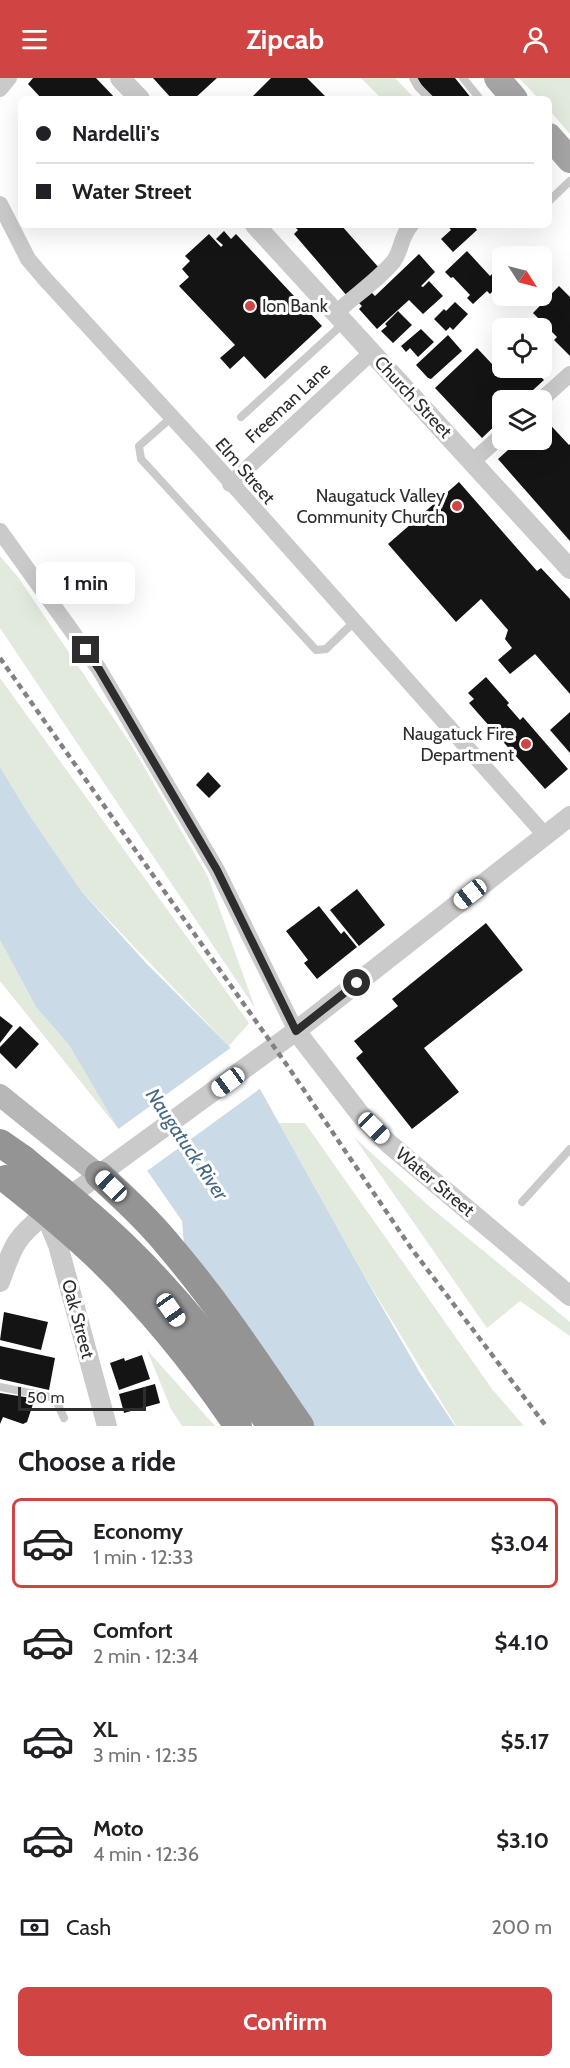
<!DOCTYPE html>
<meta charset="utf-8">
<style>
:root{--surface:#fff;--page:#f2f2f2;--text:#202124;--muted:#757577;--line:#e0e0e0;--accent:#d04543}
body{margin:0;font-family:Cabin,sans-serif;background:var(--page);color:var(--text);height:100vh;display:flex;flex-direction:column;font-size:22px;white-space:nowrap}
*{box-sizing:border-box;margin:0}
p{font-size:20px;color:var(--muted)}
.icon{flex:none;width:33px;height:33px;fill:none;stroke:currentColor;stroke-width:2;stroke-linecap:round;stroke-linejoin:round}
.map{position:relative;height:1348px;overflow:hidden}
.details{display:flex;flex-direction:column;background:var(--surface);flex:1}
.details>*{flex:none}
.hud{position:absolute;left:18px;top:18px;width:534px;height:132px;border-radius:9px;box-shadow:0 6px 24px #0002;display:grid;align-content:center;height:132px;padding:0 18px;background:var(--surface)}
.needle{width:39px;rotate:126deg}
.controls{position:absolute;left:492px;top:168px;display:grid;gap:12px}
.controls a{display:grid;place-items:center;width:60px;height:60px;border-radius:9px;background:var(--surface);box-shadow:0 6px 24px #0002;font-size:30px}
.scale{position:absolute;left:18px;bottom:15px;width:128px;box-sizing:border-box;padding-left:6px;border:3px solid #2d2d2d;border-top:0;font-size:16px;line-height:21px;white-space:nowrap;color:#2d2d2d;-webkit-text-stroke:4px #fff;paint-order:stroke}
.end{position:absolute;width:27px;height:27px;margin:-14px;border:8px solid #2d2d2d;background:#fff;box-shadow:0 0 0 3px #fff}
.from{border-radius:50%}
.bubble{position:absolute;height:42px;border-radius:9px;background:var(--surface);box-shadow:0 6px 24px #0002;font-size:20px;font-weight:800;line-height:42px;text-align:center}
.car{position:absolute;width:18px;height:36px;margin:-18px -9px;border-radius:8px;box-shadow:0 0 4px 2px #0007;background:linear-gradient(#fff 24%,#345 0 40%,#fff 0 76%,#345 0 86%,#fff 0)}
.hud b{display:flex;align-items:center;gap:21px;height:57px;font-size:22px}
.hud b+b{border-top:2px solid var(--line)}
.hud i{width:15px;height:15px;background:var(--text)}
ul{padding:0;list-style:none}
li{display:flex;align-items:center;gap:18px;height:90px;margin:0 12px 9px;padding:0 6px;border:3px solid transparent;border-radius:9px}
li div{flex:1}
li b{display:block;font-size:22px}
li em{font-style:normal;font-weight:800}
li.selected{border-color:var(--accent)}
li>.icon{width:54px;height:54px;stroke-width:1.5}
h2{padding:0 18px;font-size:27px;line-height:72px}
.pay{display:flex;align-items:center;gap:15px;height:66px;padding:0 18px;font-size:22px}
.pay p{margin-inline-start:auto}
.cta{display:flex;gap:12px;margin-top:auto;padding:12px 18px}
.cta a{flex:1;height:69px;border-radius:9px;background:var(--accent);color:#fff;font-size:24px;font-weight:800;line-height:69px;text-align:center}
header{display:flex;justify-content:space-between;align-items:center;height:78px;padding:0 18px;background:var(--accent);color:#fff;font-size:27px;font-weight:800}
.map>svg:first-child{display:block}
.green{fill:#e2e9dd}
.water{fill:#cbdae7}
.pier{fill:#fff}
.building{fill:#141414}
.lines{fill:none;stroke-linecap:round;stroke-linejoin:round}
.service{stroke:#cacaca;stroke-width:8}
.minor{stroke:#cacaca;stroke-width:16}
.tertiary{stroke:#cacaca;stroke-width:20}
.secondary{stroke:#b7b7b7;stroke-width:22}
.primary{stroke:#a5a5a5;stroke-width:26}
.motorway{stroke:#949494;stroke-width:28}
.rail{stroke:#828282;stroke-width:4.5;stroke-dasharray:6 4.5;stroke-linecap:butt}
.motorway-bridge{stroke:#949494;stroke-width:28}
.route{stroke:#2d2d2d;stroke-width:8}
.poi-dot{fill:#d04543;stroke:#fff;stroke-width:2}
.labels{text-anchor:middle;stroke-width:6;stroke-linejoin:round;paint-order:stroke}
.poi-label{font-size:18px;fill:#2d2d2d;stroke:#fff;text-anchor:end}
.street-label{font-size:18px;fill:#2d2d2d;stroke:#fff}
.water-label{font-size:20px;font-style:italic;fill:#456786;stroke:#fff}
</style>
<header><svg class="icon" aria-label="menu" viewBox="0 0 24 24"><path d="M4 6h16M4 12h16M4 18h16"/></svg>Zipcab<svg class="icon" aria-label="person" viewBox="0 0 24 24"><circle cx="12" cy="8" r="4"/><path d="M4 21q1-7 8-7t8 7"/></svg></header>
<div class="map">
<svg width="570" height="1348" viewBox="0 0 570 1348">
<rect width="100%" height="100%" fill="#fff"/>
<g class="green">
<polygon points="361,0 395,0 415,21 382,21"/>
<polygon points="519,0 570,0 570,56 549,32 549,21 539,21"/>
<polygon points="0,478 18,499 130,665 208,799 255,930 0,550"/>
<polygon points="0,600 249,945 229,968 82,814 28,735 0,689"/>
<polygon points="0,862 36,929 69,967 117,1049 0,903"/>
<polygon points="279,1045 305,1045 492,1311 524,1348 456,1348 362,1194"/>
<polygon points="354,1059 430,1129 570,1244 570,1258 520,1223 487,1250"/>
<polygon points="147,1272 215,1348 182,1348 171,1331"/>
</g>
<polygon class="water" points="0,689 28,735 82,814 146,885 229,968 260,1011 362,1194 420,1295 455,1348 290,1348 184,1166 182,1143 117,1049 69,967 36,929 0,862"/>
<polygon class="pier" points="232,969 261,1010 147,1093 117,1052"/>
<g class="building">
<polygon points="33,0 96,0 116,21 42,21 28,6"/>
<polygon points="153,0 217,0 194,21 172,21"/>
<polygon points="271,0 307,0 328,21 250,21"/>
<polygon points="416,0 455,0 472,21 433,21"/>
<polygon points="293,147 341,147 380,191 348,219 294,156 298,152"/>
<polygon points="447,147 473,147 477,152 453,174 441,161 451,152"/>
<polygon points="224,153 231,161 236,156 322,248 265,301 244,278 230,291 220,280 235,267 179,208 189,199 182,191 190,183 185,178 209,156 221,169 223,167 216,161"/>
<polygon points="467,173 490,198 494,194 502,203 490,216 487,213 473,226 467,220 470,217 453,199 451,200 445,194"/>
<polygon points="419,176 435,194 421,208 423,209 429,203 443,218 423,236 409,222 377,251 359,231 362,228 357,223 369,212 375,218"/>
<polygon points="559,208 570,219 570,278 554,262 557,259 533,235"/>
<polygon points="455,224 468,236 453,252 450,249 446,253 434,241 444,231 446,233"/>
<polygon points="398,233 412,247 393,265 381,253 387,248 385,246"/>
<polygon points="421,251 434,264 418,279 410,270 406,274 401,268"/>
<polygon points="448,257 462,273 431,301 428,300 416,287"/>
<polygon points="477,270 492,286 502,276 502,290 532,290 544,302 522,322 502,322 502,341 482,360 435,310"/>
<polygon points="542,338 569,367 570,366 570,463 498,381 519,362 542,362"/>
<polygon points="459,404 537,493 541,490 570,521 570,616 535,576 510,596 498,582 512,570 505,561 508,552 481,521 456,544 388,466"/>
<polygon points="486,599 509,625 507,627 520,642 523,639 568,691 545,711 469,625 474,621 468,615"/>
<polygon points="570,634 570,675 550,652"/>
<polygon points="208,694 221,708 209,720 196,707"/>
<polygon points="357,811 385,847 359,868 330,832"/>
<polygon points="319,828 341,856 344,853 357,869 317,901 304,885 308,882 286,853"/>
<polygon points="486,845 523,892 424,970 459,1014 412,1051 356,980 363,974 354,963 398,928 392,921"/>
<polygon points="0,938 13,948 0,965"/>
<polygon points="20,948 39,966 16,991 0,975 0,969"/>
<polygon points="4,1234 48,1244 41,1272 0,1262"/>
<polygon points="0,1268 55,1280 49,1312 0,1301"/>
<polygon points="142,1277 150,1301 119,1312 110,1285 124,1280 125,1283"/>
<polygon points="155,1306 160,1325 124,1335 119,1316"/>
<polygon points="0,1315 31,1320 34,1323 27,1344 23,1346 3,1339 0,1346"/>
</g>
<g class="lines">
<g class="service">
<polyline points="413,0 418,9 430,21"/>
<polyline points="463,0 480,21"/>
<polyline points="549,123 570,103"/>
<polyline points="172,339 139,368 141,381 316,572 326,571 354,544"/>
<polyline points="241,339 345,244"/>
<polyline points="522,1124 570,1071"/>
<polyline points="0,1309 55,1320 64,1340"/>
</g>
<g class="minor">
<polyline points="0,11 9,0"/>
<polyline points="0,126 28,181 45,201 204,374 545,757"/>
<path d="M336 235C354 218 377 203 393 184 402 173 400 159 411 147"/>
<polyline points="541,322 570,296"/>
<polyline points="473,383 502,357"/>
<polyline points="230,406 372,274"/>
<polyline points="0,453 99,591 217,792 296,953"/>
</g>
<g class="tertiary">
<polyline points="120,0 140,21"/>
<polyline points="255,147 570,491"/>
<polyline points="296,953 360,1036 388,1065 570,1218"/>
<polyline points="45,1136 58,1167 107,1348"/>
<path d="M0 1204C13 1168 15 1160 45 1136L296 953 570 738"/>
</g>
<polyline class="secondary" points="0,1017 99,1097"/>
<g class="primary">
<polyline points="497,0 515,21"/>
<polyline points="549,58 570,82"/>
</g>
<g class="motorway">
<polyline points="0,1065 23,1081"/>
<path d="M99 1097C124 1120 149 1143 170 1169 218 1225 259 1288 300 1348"/>
</g>
<polyline class="rail" points="0,580 291,993 411,1170 546,1348"/>
<g class="motorway-bridge">
<path d="M23 1081C58 1110 94 1138 127 1171 181 1224 229 1285 271 1348"/>
<path d="M6 1101C39 1127 71 1153 101 1182 152 1232 198 1289 238 1348"/>
</g>
</g>
<g class="lines">
<polyline class="route" points="86,572 99,591 217,792 296,953 357,905"/>
</g>
<g class="poi-dot">
<circle cx="250" cy="228" r="6"/>
<circle cx="457" cy="428" r="6"/>
<circle cx="526" cy="666" r="6"/>
</g>
<g class="labels">
<g class="poi-label">
<text x="262" y="234" text-anchor="start">Ion Bank</text>
<text x="445" y="424">Naugatuck Valley<tspan x="445" dy="21">Community Church</tspan></text>
<text x="514" y="662">Naugatuck Fire<tspan x="514" dy="21">Department</tspan></text>
</g>
<g class="street-label">
<text transform="translate(413 319) rotate(47)" y="6">Church Street</text>
<text transform="translate(288 325) rotate(-43)" y="6">Freeman Lane</text>
<text transform="translate(245 393) rotate(49)" y="6">Elm Street</text>
<text transform="translate(435 1104) rotate(40)" y="6">Water Street</text>
<text transform="translate(78 1241) rotate(75)" y="6">Oak Street</text>
</g>
<g class="water-label">
<text transform="translate(187 1066) rotate(56)" y="7">Naugatuck River</text>
</g>
</g>
</svg>
<div class="controls">
<a><svg class="needle" viewBox="-14 -14 28 28"><path d="M0-13l5 13h-10z" fill="#e53935"/><path d="M0 13l5-13h-10z" fill="#757577"/></svg></a>
<a><svg class="icon" aria-label="locate" viewBox="0 0 24 24"><circle cx="12" cy="12" r="6"/><path d="M12 2v4M12 18v4M2 12h4M18 12h4"/></svg></a>
<a><svg class="icon" aria-label="layers" viewBox="0 0 24 24"><path d="M12 4l9 5-9 5-9-5zM3 14l9 5 9-5"/></svg></a>
</div>
<div class="scale">50 m</div>
<i class="end from" style="left:357px;top:905px"></i>
<i class="end" style="left:86px;top:572px"></i>
<div class="bubble" style="left:36px;top:484px;width:99px">1 min</div>
<i class="car" style="left:470px;top:816px;rotate:232deg"></i>
<i class="car" style="left:228px;top:1004px;rotate:234deg"></i>
<i class="car" style="left:374px;top:1050px;rotate:135deg"></i>
<i class="car" style="left:111px;top:1108px;rotate:314deg"></i>
<i class="car" style="left:171px;top:1232px;rotate:145deg"></i>
<div class="hud">
<b><i class="from"></i>Nardelli's</b>
<b><i></i>Water Street</b>
</div>
</div>
<section class="details">
<h2>Choose a ride</h2>
<ul>
<li class="selected"><svg class="icon" aria-label="car" viewBox="0 0 24 24"><path d="M5 17H2v-5l4-1 3-4h7l3 4 3 1v5h-3M9 17h6M6 11h13"/><circle cx="7" cy="17" r="2"/><circle cx="17" cy="17" r="2"/></svg><div><b>Economy</b><p>1 min · 12:33</p></div><em>$3.04</em></li>
<li><svg class="icon" aria-label="car" viewBox="0 0 24 24"><path d="M5 17H2v-5l4-1 3-4h7l3 4 3 1v5h-3M9 17h6M6 11h13"/><circle cx="7" cy="17" r="2"/><circle cx="17" cy="17" r="2"/></svg><div><b>Comfort</b><p>2 min · 12:34</p></div><em>$4.10</em></li>
<li><svg class="icon" aria-label="car" viewBox="0 0 24 24"><path d="M5 17H2v-5l4-1 3-4h7l3 4 3 1v5h-3M9 17h6M6 11h13"/><circle cx="7" cy="17" r="2"/><circle cx="17" cy="17" r="2"/></svg><div><b>XL</b><p>3 min · 12:35</p></div><em>$5.17</em></li>
<li><svg class="icon" aria-label="car" viewBox="0 0 24 24"><path d="M5 17H2v-5l4-1 3-4h7l3 4 3 1v5h-3M9 17h6M6 11h13"/><circle cx="7" cy="17" r="2"/><circle cx="17" cy="17" r="2"/></svg><div><b>Moto</b><p>4 min · 12:36</p></div><em>$3.10</em></li>
</ul>
<div class="pay"><svg class="icon" aria-label="cash" viewBox="0 0 24 24"><path d="M3 7h18v10H3z"/><circle cx="12" cy="12" r="2"/></svg>Cash<p>200 m</p></div>
<div class="cta"><a>Confirm</a></div>
</section>
